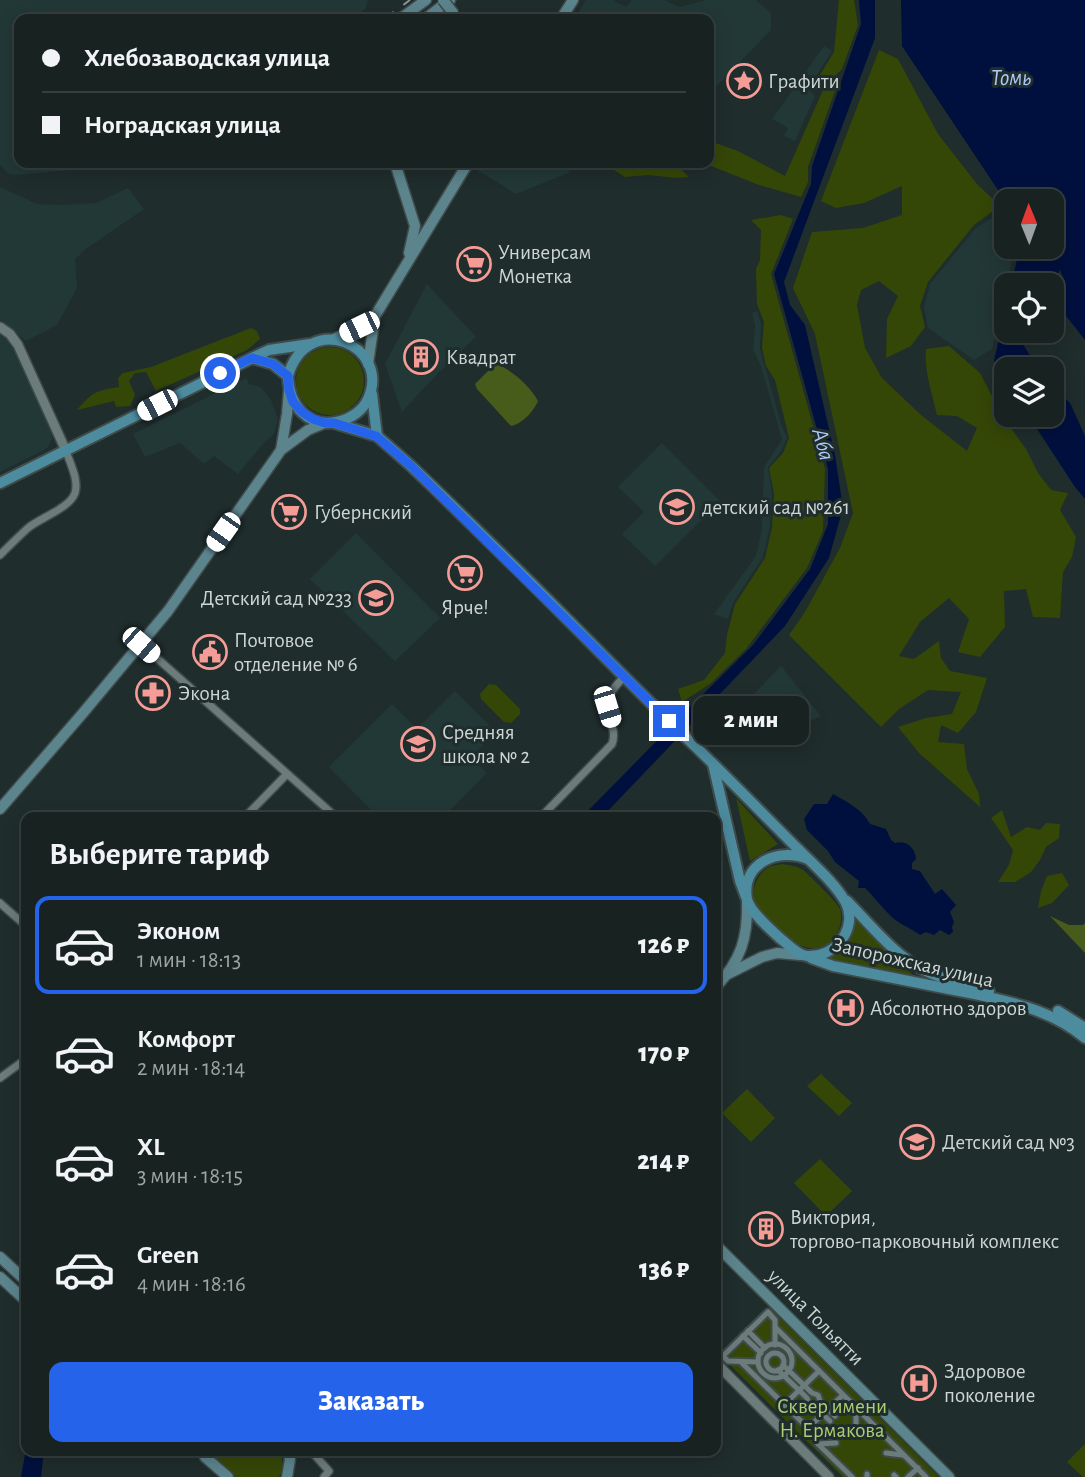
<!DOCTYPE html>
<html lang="ru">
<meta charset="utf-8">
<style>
:root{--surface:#172221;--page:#242f2e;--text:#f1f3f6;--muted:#9ea4a5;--line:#363f3f;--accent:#2563eb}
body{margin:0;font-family:"Alegreya Sans",sans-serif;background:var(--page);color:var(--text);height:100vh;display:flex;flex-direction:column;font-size:26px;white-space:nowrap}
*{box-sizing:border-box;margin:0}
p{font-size:23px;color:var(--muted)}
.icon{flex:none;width:38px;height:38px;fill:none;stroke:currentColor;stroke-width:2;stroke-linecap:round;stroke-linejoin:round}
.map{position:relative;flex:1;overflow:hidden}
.drawer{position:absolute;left:21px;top:812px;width:700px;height:644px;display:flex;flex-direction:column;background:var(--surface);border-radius:14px;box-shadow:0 4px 18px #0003,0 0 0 2px var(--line)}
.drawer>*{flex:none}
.hud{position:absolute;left:14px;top:14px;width:700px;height:154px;border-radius:14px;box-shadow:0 4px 18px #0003,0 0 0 2px var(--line);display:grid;align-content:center;height:154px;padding:0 28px;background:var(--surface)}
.needle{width:46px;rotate:359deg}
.tools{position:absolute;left:994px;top:189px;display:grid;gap:14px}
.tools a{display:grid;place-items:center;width:70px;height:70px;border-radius:14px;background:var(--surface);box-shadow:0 4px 18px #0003,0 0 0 2px var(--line);font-size:35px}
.end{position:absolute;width:32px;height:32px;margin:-16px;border:9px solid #2563eb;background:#fff;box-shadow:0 0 0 4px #fff}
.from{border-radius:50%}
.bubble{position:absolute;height:49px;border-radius:14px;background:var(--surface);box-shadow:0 4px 18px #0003,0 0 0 2px var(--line);font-size:23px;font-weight:800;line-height:49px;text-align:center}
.car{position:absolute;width:21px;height:42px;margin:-21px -10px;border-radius:9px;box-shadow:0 0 5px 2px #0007;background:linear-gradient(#fff 24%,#345 0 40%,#fff 0 76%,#345 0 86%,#fff 0)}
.hud b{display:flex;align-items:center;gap:24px;height:66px;font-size:26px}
.hud b+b{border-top:2px solid var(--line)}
.hud i{width:18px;height:18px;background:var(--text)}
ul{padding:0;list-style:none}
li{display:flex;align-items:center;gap:21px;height:98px;margin:0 14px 10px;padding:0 14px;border:4px solid transparent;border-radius:14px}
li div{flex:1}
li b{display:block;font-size:26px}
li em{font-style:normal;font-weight:800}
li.current{border-color:var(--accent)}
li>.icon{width:63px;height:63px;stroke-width:1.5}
h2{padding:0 28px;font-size:32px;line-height:84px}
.primary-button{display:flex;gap:14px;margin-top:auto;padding:14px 28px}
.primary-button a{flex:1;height:80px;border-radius:14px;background:var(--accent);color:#fff;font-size:28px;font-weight:800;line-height:80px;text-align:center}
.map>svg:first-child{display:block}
.built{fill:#223837}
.green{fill:#354707}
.forest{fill:#475b1a}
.water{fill:#00103e}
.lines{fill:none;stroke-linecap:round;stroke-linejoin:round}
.pedestrian-casing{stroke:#3f4b4b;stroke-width:9}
.minor-casing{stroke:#3f4b4b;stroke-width:10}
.tertiary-casing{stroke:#3f4b4b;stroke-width:12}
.secondary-casing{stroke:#3f4b4b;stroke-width:13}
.primary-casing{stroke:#3f4b4b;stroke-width:14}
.pedestrian{stroke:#6c7c7b;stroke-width:5}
.minor{stroke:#6c7c7b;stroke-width:7}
.tertiary{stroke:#6c7c7b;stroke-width:9}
.secondary{stroke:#5c848d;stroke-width:10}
.primary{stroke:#4d8b9e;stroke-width:10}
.rail{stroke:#889392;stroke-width:2;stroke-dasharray:12 12;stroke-linecap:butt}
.secondary-bridge-casing{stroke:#3f4b4b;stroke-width:13;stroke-linecap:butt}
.secondary-bridge{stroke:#5c848d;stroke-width:10}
.route{stroke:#2563eb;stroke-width:9}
.labels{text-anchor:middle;stroke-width:6;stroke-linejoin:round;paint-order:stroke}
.poi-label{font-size:21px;fill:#cdd6d5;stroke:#1f2d2c;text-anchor:start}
.street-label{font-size:21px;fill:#cdd6d5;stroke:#1f2d2c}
.park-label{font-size:21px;fill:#aece73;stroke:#1f2d2c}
.water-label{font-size:23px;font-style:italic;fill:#acc9f8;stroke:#1f2d2c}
</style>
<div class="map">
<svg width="1085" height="1477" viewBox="0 0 1085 1477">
<rect width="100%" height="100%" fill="#1f2d2c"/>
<g class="built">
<polygon points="0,0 368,0 365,9 353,19 19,19 19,163 147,163 17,175 9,174 0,165"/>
<polygon points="586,0 613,0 626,7 632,0 664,0 680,7 706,0 756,0 771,13 771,30 709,94 709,19 574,19"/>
<polygon points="824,46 832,51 808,89 815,96 795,141 784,136 788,128 772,119"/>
<polygon points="484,163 575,163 568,173 516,194 482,173 478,172"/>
<polygon points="0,187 37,204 62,205 96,203 128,188 144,209 83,251 75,260 77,288 57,325 26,341 0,319"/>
<polygon points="1000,213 1006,219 1006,247 1015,247 992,349 974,360 928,328 924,307 930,284 976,228"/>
<polygon points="427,284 476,337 436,375 402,412 385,364"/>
<polygon points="757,311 761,324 760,349 781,424 787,438 781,451 768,467 772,494 770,527 763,557 733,603 728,619 714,614 756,556 762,528 764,467 782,440 762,369 753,349 755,325 752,313"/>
<polygon points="0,331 7,337 15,349 52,435 52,439 48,447 44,450 0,472"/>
<polygon points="246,378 249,384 260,387 265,392 271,400 278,419 274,434 263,444 238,474 214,456 204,464 180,443 145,457 133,434"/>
<polygon points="662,443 720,501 655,566 622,534 644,512 618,487"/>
<polygon points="356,533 440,618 395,661 310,579"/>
<polygon points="781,666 821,716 800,726 780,746 738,710"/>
<polygon points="455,691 496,732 471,757 487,773 443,817 378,817 329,767 392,704 417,729"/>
</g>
<g class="green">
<polygon points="839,0 854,0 858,25 842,69 835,76 836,88 808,167 808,182 801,197 759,185 706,164 706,163 709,163 710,141 738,151 785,176 823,90 818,78 834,52"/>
<path d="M879 50 898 59 938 134 977 184 1000 206 974 225 928 282 920 306 925 327 911 346 886 358 887 319 898 296 879 281 861 290 857 305 865 348 882 378 921 415 967 451 977 428 957 416 937 415C932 393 924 371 926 349L949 346 980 373 1003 417 1026 449 1038 473 1051 490 1068 493 1060 510 1076 537 1072 557 1063 572 1060 618 1033 617 1026 589 1004 591 1005 627 980 657 958 652 969 619 949 598 920 622 899 656 914 659 939 641 941 658 950 671 987 678 976 712 958 733 941 725 938 742 964 744 967 769 979 794 980 807 919 753 898 727 926 718 952 714 961 692 928 690 899 709 881 727 789 635 805 612 840 548 853 513 815 334 793 288 812 232 863 228 902 215V186L864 203 836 208 821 201Z"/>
<polygon points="600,163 675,163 689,177 677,178 648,175 625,177 608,166"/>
<polygon points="781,215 793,219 771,274 825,469 823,531 807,568 746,649 710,684 682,702 678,689 704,680 725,653 727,635 735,604 765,558 772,527 774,494 769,468 783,453 789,438 775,380 766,366 762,348 764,322 757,304 756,269 760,260 761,230 751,220"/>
<path d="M251 328 257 331 260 339 247 350 156 391 146 372 135 373 129 381 135 395 130 406 116 407 114 401 77 410C93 391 96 391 119 387L118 378 123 373 151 367Z"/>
<circle cx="330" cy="381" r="34"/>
<polygon points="489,684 496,685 520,709 520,714 511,723 504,722 481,699 480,694"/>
<polygon points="736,798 778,844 750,861"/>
<polygon points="1002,810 1011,837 1027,827 1040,830 1046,823 1060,824 1059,838 1046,847 1040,860 1031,872 1015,882 998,882 1009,865 1013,850 991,818"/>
<path d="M782 864C789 865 797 866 803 870 810 876 837 902 840 909 844 923 837 940 824 946 817 949 809 949 802 946 792 943 759 913 755 903 750 889 758 872 771 866 775 865 779 865 782 864Z"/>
<polygon points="1062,873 1069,885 1052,903 1038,908 1041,891 1047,876"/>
<path d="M854 915 918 980 833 961 830 959C833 953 837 952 842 947 851 939 855 927 854 915Z"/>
<polygon points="821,1074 852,1103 839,1116 807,1086"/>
<polygon points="747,1089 775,1118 751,1142 722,1113"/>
<polygon points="820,1159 852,1191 826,1216 794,1183"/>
<polygon points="773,1311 939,1477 843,1477 724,1359"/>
<polygon points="1085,1444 1085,1477 1083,1477 1067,1462"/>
<path d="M211 1451H280C283 1460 284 1468 279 1477H235L213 1456Z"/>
</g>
<g class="forest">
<path d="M497 364C513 371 530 386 538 401 534 411 522 424 511 426L477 389 475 384 493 366Z"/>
<polygon points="1050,916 1069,925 1083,925 1085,923 1085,953"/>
</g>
<g class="water">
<polygon points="859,0 875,0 875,38 784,282 790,305 805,325 835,455 843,508 829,558 785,626 602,817 582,817 691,706 753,645 810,569 828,524 828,469 774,274 811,184 812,166 861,24"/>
<polygon points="901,0 1085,0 1085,340 1059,307 1065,282 1060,270 1049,285 1011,285 1020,247 1052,247 1052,201 1006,202 902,46"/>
<polygon points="1006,307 1006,331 1032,331 1022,343 1039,369 1006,369 1006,381 994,361"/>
<polygon points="1052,385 1070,403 1085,436 1085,499 1075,487 1028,415 1052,415"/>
<path d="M833 794C847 802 862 809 870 824L886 829 891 840 895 843C907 840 915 848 916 859L912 863V869L920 871 935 894 942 889 956 905 950 912 954 922 952 927 953 932 949 935 940 930 934 935 926 932 920 935C912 929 902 925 894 919 884 910 875 898 865 888H858L859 881 835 862 828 851 807 830 804 819 814 804H827Z"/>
<polygon points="26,1449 26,1451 44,1451 41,1477 21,1477"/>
</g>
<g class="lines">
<g class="pedestrian-casing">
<g id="pedestrian">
<polyline points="776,1328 926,1477"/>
<polyline points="748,1331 765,1348"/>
<polyline points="743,1336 761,1353"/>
<circle cx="775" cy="1361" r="17"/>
<circle cx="775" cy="1362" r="9"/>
<polyline points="741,1362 808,1428 818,1444 852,1477"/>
<polyline points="758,1362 728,1361 723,1356 768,1312 775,1320 775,1345"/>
<polyline points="783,1365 812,1393 818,1395 820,1401 835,1416"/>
<polyline points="778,1370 807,1398 809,1404 814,1406 830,1421"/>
<polyline points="784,1405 819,1371"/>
<polyline points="856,1408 856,1424"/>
<polyline points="808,1428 843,1395"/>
<polyline points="818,1444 836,1443"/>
<polyline points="886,1453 903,1455"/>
<polyline points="894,1475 896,1477"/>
<polyline points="867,1477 867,1474"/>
<polyline points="908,1477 918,1468"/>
</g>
</g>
<g class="minor-casing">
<g id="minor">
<path d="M0 555C9 546 18 537 28 528 40 518 70 508 75 493 79 480 70 463 66 451"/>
<polyline points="141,644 336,817"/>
<polyline points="245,817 287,774"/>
<path d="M541 817 612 744C619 727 600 710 610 695 613 688 619 682 624 677"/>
<polyline points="0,903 26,926"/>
<polyline points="0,1078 26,1059"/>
<polyline points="311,1451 329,1471 324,1477"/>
</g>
</g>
<g class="tertiary-casing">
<g id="tertiary">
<polyline points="0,327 10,334 18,345 66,451"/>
<polyline points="716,1363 829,1477"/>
</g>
</g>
<g class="secondary-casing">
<g id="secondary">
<polyline points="400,19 426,0"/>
<polyline points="425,19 450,0"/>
<polyline points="561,19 573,0"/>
<polyline points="395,163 415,226 409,253"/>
<polyline points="334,339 359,327 375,316"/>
<polyline points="368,364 375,316 468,163"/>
<polyline points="281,450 287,414 289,390"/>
<polyline points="0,809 83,713 168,611 281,450 308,430 325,423"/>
<polyline points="728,974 762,957 777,953 800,955"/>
<path d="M716 987C741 960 748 938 747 902"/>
<polyline points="716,1245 949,1477"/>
<polyline points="0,1257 26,1281"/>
<polyline points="0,1277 26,1301"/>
<polyline points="203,1451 205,1457 228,1477"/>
<polyline points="287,1477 290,1459 287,1451"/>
</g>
</g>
<g class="primary-casing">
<g id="primary">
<path d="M252 358 273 364 288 376C289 405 308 430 340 421 352 418 363 410 368 399 392 345 307 309 288 376"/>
<polyline points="372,394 377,436"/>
<path d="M334 423 377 436 410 465C447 500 483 536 520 572 579 630 636 690 696 747 730 780 763 814 797 848 812 863 836 884 846 903 858 929 835 958 807 956 797 955 789 945 781 939 771 930 750 912 747 899 741 863 778 847 808 859"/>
<polyline points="0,483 252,358 269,350 310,344"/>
<polyline points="713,764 740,881 746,897"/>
<path d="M847 901C865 919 882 940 902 956 926 976 959 983 989 991"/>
<path d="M811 958 833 966C870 973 907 981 944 988 992 998 1046 1005 1085 1038"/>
<polyline points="1058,1011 1085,1028"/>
</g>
</g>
<use href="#pedestrian" class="pedestrian"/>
<use href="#minor" class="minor"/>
<use href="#tertiary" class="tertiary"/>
<use href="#secondary" class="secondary"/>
<use href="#primary" class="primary"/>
<polyline class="rail" points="384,19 410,0"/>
<g class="secondary-bridge-casing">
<polyline id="secondary-bridge" points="443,0 454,14"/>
</g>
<use href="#secondary-bridge" class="secondary-bridge"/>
</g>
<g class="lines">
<polyline class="route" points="220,373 252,358 273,364 288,376 289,390 293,402 302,412 313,419 325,423 334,423 376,436 410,465 669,721"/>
</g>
<defs>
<g id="sight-ring" transform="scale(1.75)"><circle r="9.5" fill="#1f2d2c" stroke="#f59c96" stroke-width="1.5"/><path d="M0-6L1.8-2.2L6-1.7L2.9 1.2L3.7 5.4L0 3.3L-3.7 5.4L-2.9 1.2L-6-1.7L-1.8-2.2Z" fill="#f59c96"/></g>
<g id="supermarket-ring" transform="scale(1.75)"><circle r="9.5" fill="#1f2d2c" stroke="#f59c96" stroke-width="1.5"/><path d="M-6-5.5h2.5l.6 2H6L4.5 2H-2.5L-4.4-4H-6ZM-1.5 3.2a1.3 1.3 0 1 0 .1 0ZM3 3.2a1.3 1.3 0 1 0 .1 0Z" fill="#f59c96"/></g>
<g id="building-ring" transform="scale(1.75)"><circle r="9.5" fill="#1f2d2c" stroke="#f59c96" stroke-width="1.5"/><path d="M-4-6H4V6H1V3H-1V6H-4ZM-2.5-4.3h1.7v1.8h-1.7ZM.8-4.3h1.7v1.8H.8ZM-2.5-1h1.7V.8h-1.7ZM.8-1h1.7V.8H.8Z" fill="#f59c96"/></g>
<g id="school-ring" transform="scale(1.75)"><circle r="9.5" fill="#1f2d2c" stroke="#f59c96" stroke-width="1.5"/><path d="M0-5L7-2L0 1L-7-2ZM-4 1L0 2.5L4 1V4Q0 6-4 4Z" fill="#f59c96"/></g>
<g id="civic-ring" transform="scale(1.75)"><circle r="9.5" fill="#1f2d2c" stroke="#f59c96" stroke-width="1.5"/><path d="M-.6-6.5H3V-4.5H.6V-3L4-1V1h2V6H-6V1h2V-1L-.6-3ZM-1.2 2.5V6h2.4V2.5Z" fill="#f59c96"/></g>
<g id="pharmacy-ring" transform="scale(1.75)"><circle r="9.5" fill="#1f2d2c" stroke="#f59c96" stroke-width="1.5"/><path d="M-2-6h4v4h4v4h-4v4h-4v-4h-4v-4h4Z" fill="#f59c96"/></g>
<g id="hospital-ring" transform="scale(1.75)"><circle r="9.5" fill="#1f2d2c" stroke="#f59c96" stroke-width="1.5"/><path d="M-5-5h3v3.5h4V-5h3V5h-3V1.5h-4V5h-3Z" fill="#f59c96"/></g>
</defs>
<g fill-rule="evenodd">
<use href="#sight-ring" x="744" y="81"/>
<use href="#supermarket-ring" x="474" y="264"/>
<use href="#building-ring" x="421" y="357"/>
<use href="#school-ring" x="677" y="507"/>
<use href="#supermarket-ring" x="289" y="512"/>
<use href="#supermarket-ring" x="465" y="573"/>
<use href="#school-ring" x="376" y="598"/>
<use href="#civic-ring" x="210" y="652"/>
<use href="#pharmacy-ring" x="153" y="693"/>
<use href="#school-ring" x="418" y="744"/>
<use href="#hospital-ring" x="846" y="1008"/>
<use href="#school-ring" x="917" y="1142"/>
<use href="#building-ring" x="766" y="1229"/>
<use href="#hospital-ring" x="919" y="1383"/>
</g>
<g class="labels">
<g class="poi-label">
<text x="768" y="88">Графити</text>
<text x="498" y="259">Универсам<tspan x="498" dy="24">Монетка</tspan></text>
<text x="446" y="364">Квадрат</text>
<text x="702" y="514">детский сад №261</text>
<text x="314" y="519">Губернский</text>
<text x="352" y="605" text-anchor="end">Детский сад №233</text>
<text x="465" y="614" text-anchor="middle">Ярче!</text>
<text x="234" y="647">Почтовое<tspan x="234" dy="24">отделение № 6</tspan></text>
<text x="178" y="700">Экона</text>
<text x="442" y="739">Средняя<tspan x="442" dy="24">школа № 2</tspan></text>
<text x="870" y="1015">Абсолютно здоров</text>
<text x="942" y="1149">Детский сад №3</text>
<text x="790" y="1224">Виктория,<tspan x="790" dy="24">торгово-парковочный комплекс</tspan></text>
<text x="944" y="1378">Здоровое<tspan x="944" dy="24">поколение</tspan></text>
</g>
<g class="street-label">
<text transform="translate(913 962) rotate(13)" y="7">Запорожская улица</text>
<text transform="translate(816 1317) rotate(45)" y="7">улица Тольятти</text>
</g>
<g class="park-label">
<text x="832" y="1413">Сквер имени<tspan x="832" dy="24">Н. Ермакова</tspan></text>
</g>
<g class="water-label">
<text x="1011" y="85">Томь</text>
<text transform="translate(824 444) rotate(75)" y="8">Аба</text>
</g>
</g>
</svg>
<div class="tools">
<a><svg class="needle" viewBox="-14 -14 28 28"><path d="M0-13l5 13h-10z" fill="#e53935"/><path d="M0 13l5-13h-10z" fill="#9ea4a5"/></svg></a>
<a><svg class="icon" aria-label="locate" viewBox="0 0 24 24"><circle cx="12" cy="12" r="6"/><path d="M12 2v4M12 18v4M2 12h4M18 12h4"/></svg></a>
<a><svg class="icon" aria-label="layers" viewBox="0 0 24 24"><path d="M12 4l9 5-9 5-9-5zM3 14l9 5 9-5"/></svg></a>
</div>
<i class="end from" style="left:220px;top:373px"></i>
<i class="end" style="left:669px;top:721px"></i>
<div class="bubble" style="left:693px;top:696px;width:116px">2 мин</div>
<i class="car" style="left:359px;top:327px;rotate:244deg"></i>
<i class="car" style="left:157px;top:405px;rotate:243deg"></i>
<i class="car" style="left:223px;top:532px;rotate:215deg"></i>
<i class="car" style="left:141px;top:645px;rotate:131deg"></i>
<i class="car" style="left:607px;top:707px;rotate:163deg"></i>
<div class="hud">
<b><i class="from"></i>Хлебозаводская улица</b>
<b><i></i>Ноградская улица</b>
</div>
<section class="drawer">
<h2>Выберите тариф</h2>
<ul>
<li class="current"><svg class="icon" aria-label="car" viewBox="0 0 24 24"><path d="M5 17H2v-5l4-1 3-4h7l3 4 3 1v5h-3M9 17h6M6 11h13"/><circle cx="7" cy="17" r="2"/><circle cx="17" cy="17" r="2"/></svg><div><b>Эконом</b><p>1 мин · 18:13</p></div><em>126 ₽</em></li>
<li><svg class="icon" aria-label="car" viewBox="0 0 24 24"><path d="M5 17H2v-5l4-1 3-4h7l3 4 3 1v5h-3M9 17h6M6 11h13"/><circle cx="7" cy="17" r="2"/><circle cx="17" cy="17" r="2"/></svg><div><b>Комфорт</b><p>2 мин · 18:14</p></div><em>170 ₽</em></li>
<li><svg class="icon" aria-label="car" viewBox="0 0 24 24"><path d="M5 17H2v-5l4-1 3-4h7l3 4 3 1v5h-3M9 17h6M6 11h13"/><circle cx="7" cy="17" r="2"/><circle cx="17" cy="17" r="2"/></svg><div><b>XL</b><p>3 мин · 18:15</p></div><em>214 ₽</em></li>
<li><svg class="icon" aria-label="car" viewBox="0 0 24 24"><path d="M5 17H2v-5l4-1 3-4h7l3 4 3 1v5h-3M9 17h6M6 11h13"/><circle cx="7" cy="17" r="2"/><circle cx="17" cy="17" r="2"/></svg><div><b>Green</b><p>4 мин · 18:16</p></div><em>136 ₽</em></li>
</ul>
<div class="primary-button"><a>Заказать</a></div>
</section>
</div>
